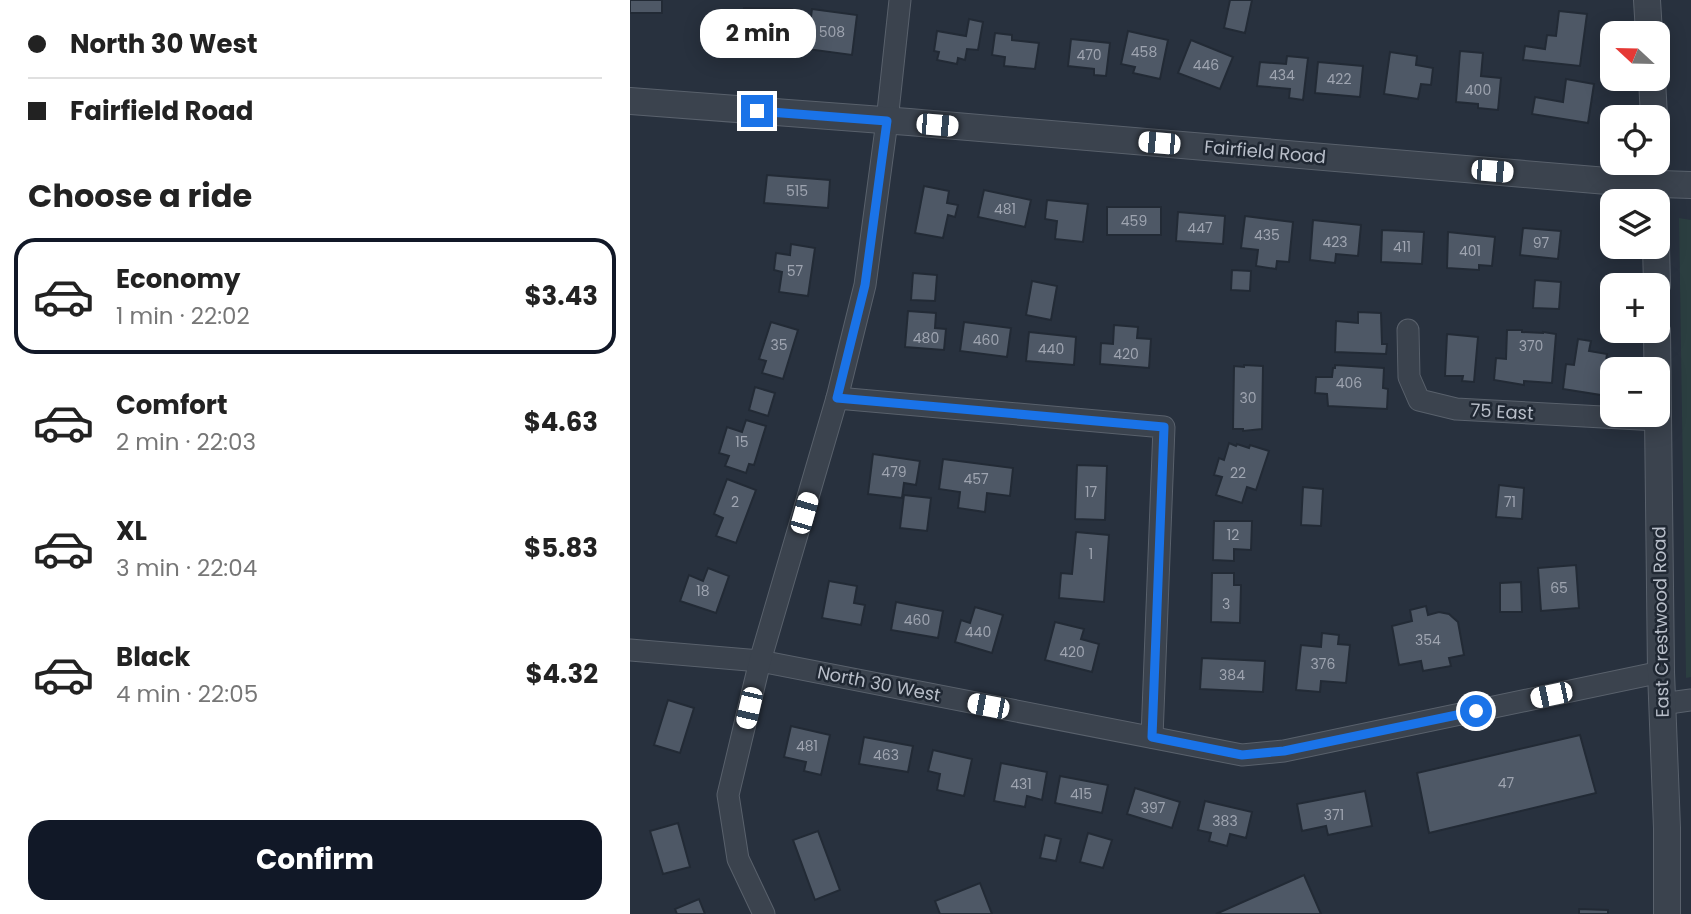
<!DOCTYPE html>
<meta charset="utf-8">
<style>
:root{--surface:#fff;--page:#f6f6f6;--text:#222;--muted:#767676;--line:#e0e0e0;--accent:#111827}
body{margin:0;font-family:Poppins,sans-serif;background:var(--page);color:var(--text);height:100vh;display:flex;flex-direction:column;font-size:26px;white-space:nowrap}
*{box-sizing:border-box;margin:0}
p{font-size:23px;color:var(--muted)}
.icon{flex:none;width:38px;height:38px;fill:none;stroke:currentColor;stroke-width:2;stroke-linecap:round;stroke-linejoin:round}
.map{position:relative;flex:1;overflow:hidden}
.panel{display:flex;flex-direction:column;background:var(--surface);width:630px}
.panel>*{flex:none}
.banner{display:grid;align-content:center;height:154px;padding:0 28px;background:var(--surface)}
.needle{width:46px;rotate:292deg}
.controls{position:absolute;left:970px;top:21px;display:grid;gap:14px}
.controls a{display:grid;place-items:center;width:70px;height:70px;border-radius:14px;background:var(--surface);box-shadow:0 4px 18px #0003;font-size:35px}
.end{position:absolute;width:32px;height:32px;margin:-16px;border:9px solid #1a73e8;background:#fff;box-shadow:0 0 0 4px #fff}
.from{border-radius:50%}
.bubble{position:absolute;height:49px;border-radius:21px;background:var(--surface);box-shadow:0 4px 18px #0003;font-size:23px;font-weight:700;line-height:49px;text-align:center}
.car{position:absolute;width:21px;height:42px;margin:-21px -10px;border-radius:9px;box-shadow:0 0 5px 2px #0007;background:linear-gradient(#fff 24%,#345 0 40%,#fff 0 76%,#345 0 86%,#fff 0)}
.banner b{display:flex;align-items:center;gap:24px;height:66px;font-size:26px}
.banner b+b{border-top:2px solid var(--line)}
.banner i{width:18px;height:18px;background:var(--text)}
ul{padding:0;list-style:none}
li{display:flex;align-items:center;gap:21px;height:116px;margin:0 14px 10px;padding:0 14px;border:4px solid transparent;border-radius:21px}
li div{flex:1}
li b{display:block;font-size:26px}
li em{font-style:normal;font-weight:700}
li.current{border-color:var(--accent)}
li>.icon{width:63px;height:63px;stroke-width:1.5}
h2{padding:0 28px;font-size:32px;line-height:84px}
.action{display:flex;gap:14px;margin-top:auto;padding:14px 28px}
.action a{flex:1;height:80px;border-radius:21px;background:var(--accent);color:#fff;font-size:28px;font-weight:700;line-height:80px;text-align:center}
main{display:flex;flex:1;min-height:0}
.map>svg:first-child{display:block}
.green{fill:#2b3e40}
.building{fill:#4e5866;stroke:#222a35;stroke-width:2}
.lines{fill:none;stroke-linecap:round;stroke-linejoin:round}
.minor-casing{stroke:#59616c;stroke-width:23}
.tertiary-casing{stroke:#59616c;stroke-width:28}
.minor{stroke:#3b434e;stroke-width:21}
.tertiary{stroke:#3b434e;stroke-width:26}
.route{stroke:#1a73e8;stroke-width:9}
.labels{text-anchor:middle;stroke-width:5;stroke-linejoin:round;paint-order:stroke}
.number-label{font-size:14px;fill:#9ea4b0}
.street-label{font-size:18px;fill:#b8bec9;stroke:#202833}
</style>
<main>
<section class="panel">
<div class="banner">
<b><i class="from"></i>North 30 West</b>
<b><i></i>Fairfield Road</b>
</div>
<h2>Choose a ride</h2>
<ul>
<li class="current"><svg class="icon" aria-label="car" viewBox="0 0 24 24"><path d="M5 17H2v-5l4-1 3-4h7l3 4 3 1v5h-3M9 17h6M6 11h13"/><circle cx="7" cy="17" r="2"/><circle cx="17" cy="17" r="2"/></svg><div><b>Economy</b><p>1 min · 22:02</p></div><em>$3.43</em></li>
<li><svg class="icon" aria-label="car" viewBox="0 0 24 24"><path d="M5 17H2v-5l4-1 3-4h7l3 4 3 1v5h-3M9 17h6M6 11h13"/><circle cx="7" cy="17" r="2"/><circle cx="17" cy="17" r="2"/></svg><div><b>Comfort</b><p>2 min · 22:03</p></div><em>$4.63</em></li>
<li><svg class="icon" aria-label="car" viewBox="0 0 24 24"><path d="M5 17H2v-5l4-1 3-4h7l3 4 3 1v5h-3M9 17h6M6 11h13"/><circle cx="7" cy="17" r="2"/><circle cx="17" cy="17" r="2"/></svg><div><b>XL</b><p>3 min · 22:04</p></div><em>$5.83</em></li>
<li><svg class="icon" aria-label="car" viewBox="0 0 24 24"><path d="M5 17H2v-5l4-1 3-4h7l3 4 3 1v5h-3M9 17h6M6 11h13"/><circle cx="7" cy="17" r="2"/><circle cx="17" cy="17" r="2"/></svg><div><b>Black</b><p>4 min · 22:05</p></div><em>$4.32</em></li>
</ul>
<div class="action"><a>Confirm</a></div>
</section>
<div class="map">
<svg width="1061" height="914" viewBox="0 0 1061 914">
<rect width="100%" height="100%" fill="#28313e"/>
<polygon class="green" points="1049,218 1061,220 1061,677 1056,678"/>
<g class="building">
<rect x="0" y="0" width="32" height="13"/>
<polygon points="600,0 622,0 615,33 594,28"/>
<polygon points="114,8 162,9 161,48 113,47"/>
<polygon points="182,9 227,15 222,55 177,49"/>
<polygon points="929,11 957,14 950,66 893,60 895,46 915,49 917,35 926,36"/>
<polygon points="339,19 353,22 348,50 337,49 335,60 328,58 327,64 307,60 309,52 304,51 307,31 336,36"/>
<polygon points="498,31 538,40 530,79 503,73 505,67 491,64"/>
<polygon points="365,33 382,35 382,40 409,43 405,69 374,66 375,57 362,55"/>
<polygon points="441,39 480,43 476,76 464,75 464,69 438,66"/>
<polygon points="561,40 603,57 590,89 548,73"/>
<polygon points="830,51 853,53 851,76 871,78 868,110 848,108 848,104 826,102"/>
<polygon points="760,52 787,56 786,65 803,68 801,85 791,84 788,99 754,94"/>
<polygon points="657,56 678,58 673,100 659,98 660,89 627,86 630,62 656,64"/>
<polygon points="688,62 733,66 730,97 685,93"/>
<polygon points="936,79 964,84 958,123 902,114 905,97 933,102"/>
<polygon points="137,175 200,180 198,208 134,203"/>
<polygon points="294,186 319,191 317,203 328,205 325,217 318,215 313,238 285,233"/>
<polygon points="354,190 401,200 395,227 348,217"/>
<polygon points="417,200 458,204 453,242 425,239 427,221 415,219"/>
<rect x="477" y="207" width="54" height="28"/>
<polygon points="548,212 595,216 593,244 546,241"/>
<polygon points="615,216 663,222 659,262 647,261 646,269 626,266 628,250 611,248"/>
<polygon points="683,220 731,225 728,256 706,254 705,263 680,260"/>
<polygon points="893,228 931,231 928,259 890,255"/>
<polygon points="752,230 794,232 792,264 751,262"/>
<polygon points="818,232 865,237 862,266 849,265 849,270 817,268"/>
<polygon points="161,244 185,248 178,296 149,292 152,272 144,270 146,253 160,255"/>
<polygon points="602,270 621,271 620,291 601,290"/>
<polygon points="283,273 307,275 305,301 281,300"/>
<polygon points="905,280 931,282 929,309 903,308"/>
<polygon points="402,281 427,286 421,320 396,315"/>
<polygon points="278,311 306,313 305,328 316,329 314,350 275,347"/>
<polygon points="728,312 751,313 752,344 757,344 756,354 705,352 706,321 728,323"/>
<polygon points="141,322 168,330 153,379 132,373 136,361 129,359"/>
<polygon points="334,322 381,328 377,357 330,351"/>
<polygon points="484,325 508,327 507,338 521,339 519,368 470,364 471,343 483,344"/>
<polygon points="877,330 892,330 892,332 913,333 913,332 926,334 922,383 894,381 894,385 864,380 866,358 876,359"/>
<polygon points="399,332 446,337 444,365 396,361"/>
<polygon points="817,334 848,337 844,382 832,381 833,376 815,376"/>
<polygon points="948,339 961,341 959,351 977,354 971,395 933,389 936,364 944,365"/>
<polygon points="614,365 633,366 632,429 613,431 613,429 603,429 604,366 614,367"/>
<polygon points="705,365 754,368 753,388 758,389 757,409 698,406 697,394 685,393 686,377 702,377 703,368 705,368"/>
<polygon points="125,387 145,393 138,416 119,410"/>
<polygon points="116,420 136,426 124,465 119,464 116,473 95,466 99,456 89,453 97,427 112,432"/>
<polygon points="599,443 606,446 607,444 619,448 620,445 639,451 626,490 617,487 612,503 586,495 592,477 584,475 589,458 594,460"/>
<polygon points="243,454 290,461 286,485 274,483 272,498 238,494"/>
<polygon points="313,459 383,468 380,496 357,493 355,512 328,508 330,492 309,489"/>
<polygon points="447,465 477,466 475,520 445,519"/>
<polygon points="97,479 126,490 106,543 86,536 93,518 84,514"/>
<polygon points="869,485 894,488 892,519 866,517"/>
<polygon points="673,487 693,489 691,526 671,525"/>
<polygon points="274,495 301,498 297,531 270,528"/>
<polygon points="584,521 622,521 621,550 604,549 604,561 583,560"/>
<polygon points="446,532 479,535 474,602 429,598 431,573 442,574"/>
<polygon points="946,565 949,608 911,611 908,568"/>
<polygon points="78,568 99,576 86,613 50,601 59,575 73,581"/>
<polygon points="582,573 604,573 604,585 611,585 610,623 581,622"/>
<polygon points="199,581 227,586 224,603 235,605 231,625 192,618"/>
<polygon points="891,582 892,612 870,612 870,583"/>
<polygon points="266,602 313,611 308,638 261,630"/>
<polygon points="796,606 798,615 809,612 819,614 828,622 834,655 819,658 821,666 793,671 791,661 769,665 762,626 782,621 780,610"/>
<polygon points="345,607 373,615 362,653 325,642 331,620 340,623"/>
<polygon points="425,622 454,629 451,639 469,644 462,672 415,660"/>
<polygon points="692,633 709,635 708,644 720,645 716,683 691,681 690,692 666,690 671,645 691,647"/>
<polygon points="572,658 635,661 633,692 570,689"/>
<polygon points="38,700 64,708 50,753 24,745"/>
<polygon points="161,726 200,735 191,775 174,771 176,762 154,757"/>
<polygon points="950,735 966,793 799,833 787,773"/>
<polygon points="234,737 283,746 278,772 229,764"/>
<polygon points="303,750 342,759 334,796 307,790 310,774 298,771"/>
<polygon points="371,763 417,772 412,800 397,796 395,807 364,801"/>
<polygon points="430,776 478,785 472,813 425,803"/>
<polygon points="505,788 550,802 542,828 497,814"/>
<polygon points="735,791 742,826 698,835 696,826 672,831 667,804"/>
<polygon points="575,801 622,812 616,838 600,834 597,846 579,841 581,833 568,830"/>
<polygon points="48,823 60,867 33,874 20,831"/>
<polygon points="188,831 210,890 185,900 163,840"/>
<polygon points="458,833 482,840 473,868 450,862"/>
<polygon points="415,835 431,839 426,861 410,858"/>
<polygon points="674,875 691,914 586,914"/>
<polygon points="350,883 362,914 310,914 305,901"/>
<polygon points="69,899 75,914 47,914 45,909"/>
<polygon points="949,909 978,910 978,914 949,914"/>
</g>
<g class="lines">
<g class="minor-casing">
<g id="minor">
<polyline points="778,330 779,377 789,400 826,409 1028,420"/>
<polyline points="207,398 534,427 522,737"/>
<polyline points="0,650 130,661 612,755 654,751 1031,672"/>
<polyline points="1032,704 1061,700"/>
<polyline points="134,914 108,859 98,795 130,661 207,398 235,285 257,121 270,0"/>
</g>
</g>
<g class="tertiary-casing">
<g id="tertiary">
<polyline points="1017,0 1019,33"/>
<polyline points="1022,79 1024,117"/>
<polyline points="0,101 279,122 1001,183 1061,185"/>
<polyline points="1026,247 1027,285"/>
<polyline points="1027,331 1031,672 1037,828 1037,914"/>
</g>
</g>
<use href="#minor" class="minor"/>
<use href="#tertiary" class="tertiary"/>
</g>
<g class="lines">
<polyline class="route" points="127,111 257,121 235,285 207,398 534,427 522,737 612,755 654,751 846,711"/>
</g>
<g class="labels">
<g class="number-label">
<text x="202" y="37">508</text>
<text x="514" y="57">458</text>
<text x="459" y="60">470</text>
<text x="576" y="70">446</text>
<text x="652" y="80">434</text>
<text x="709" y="84">422</text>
<text x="848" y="95">400</text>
<text x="167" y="196">515</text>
<text x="375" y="214">481</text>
<text x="504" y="226">459</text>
<text x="570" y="233">447</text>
<text x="637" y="240">435</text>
<text x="705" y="247">423</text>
<text x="911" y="248">97</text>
<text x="772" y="252">411</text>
<text x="840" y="256">401</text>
<text x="165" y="276">57</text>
<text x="296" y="343">480</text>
<text x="356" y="345">460</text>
<text x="149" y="350">35</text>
<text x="901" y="351">370</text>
<text x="421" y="354">440</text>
<text x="496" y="359">420</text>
<text x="719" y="388">406</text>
<text x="618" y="403">30</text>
<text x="112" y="447">15</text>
<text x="264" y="477">479</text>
<text x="608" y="478">22</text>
<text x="346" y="484">457</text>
<text x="461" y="497">17</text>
<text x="105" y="507">2</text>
<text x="880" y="507">71</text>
<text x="603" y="540">12</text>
<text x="461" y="559">1</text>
<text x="929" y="593">65</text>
<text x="73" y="596">18</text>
<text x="596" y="609">3</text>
<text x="287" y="625">460</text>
<text x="348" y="637">440</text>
<text x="798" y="645">354</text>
<text x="442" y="657">420</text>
<text x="693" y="669">376</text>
<text x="602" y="680">384</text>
<text x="177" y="751">481</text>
<text x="256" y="760">463</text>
<text x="876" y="788">47</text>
<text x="391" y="789">431</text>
<text x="451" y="799">415</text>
<text x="523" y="813">397</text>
<text x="704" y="820">371</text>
<text x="595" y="826">383</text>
</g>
<g class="street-label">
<text transform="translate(635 152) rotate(5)" y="6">Fairfield Road</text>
<text transform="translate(872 412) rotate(3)" y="6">75 East</text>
<text transform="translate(1031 622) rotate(-91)" y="6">East Crestwood Road</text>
<text transform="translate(249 684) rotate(11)" y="6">North 30 West</text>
</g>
</g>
</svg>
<div class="controls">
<a><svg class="needle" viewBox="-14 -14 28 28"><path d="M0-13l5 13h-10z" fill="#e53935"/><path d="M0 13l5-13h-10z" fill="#767676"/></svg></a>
<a><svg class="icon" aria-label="locate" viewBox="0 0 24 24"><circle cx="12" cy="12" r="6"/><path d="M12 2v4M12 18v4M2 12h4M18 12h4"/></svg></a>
<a><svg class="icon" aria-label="layers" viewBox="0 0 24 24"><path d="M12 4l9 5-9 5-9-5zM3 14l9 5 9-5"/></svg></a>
<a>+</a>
<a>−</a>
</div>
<i class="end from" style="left:846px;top:711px"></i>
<i class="end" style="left:127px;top:111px"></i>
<div class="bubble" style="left:70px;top:9px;width:116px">2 min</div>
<i class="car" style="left:307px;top:125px;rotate:95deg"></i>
<i class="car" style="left:529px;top:143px;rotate:275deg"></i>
<i class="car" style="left:862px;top:171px;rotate:95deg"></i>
<i class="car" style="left:174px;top:513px;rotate:16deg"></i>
<i class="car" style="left:921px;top:695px;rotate:258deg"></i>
<i class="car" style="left:358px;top:706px;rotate:281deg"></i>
<i class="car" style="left:119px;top:708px;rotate:193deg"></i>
</div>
</main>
